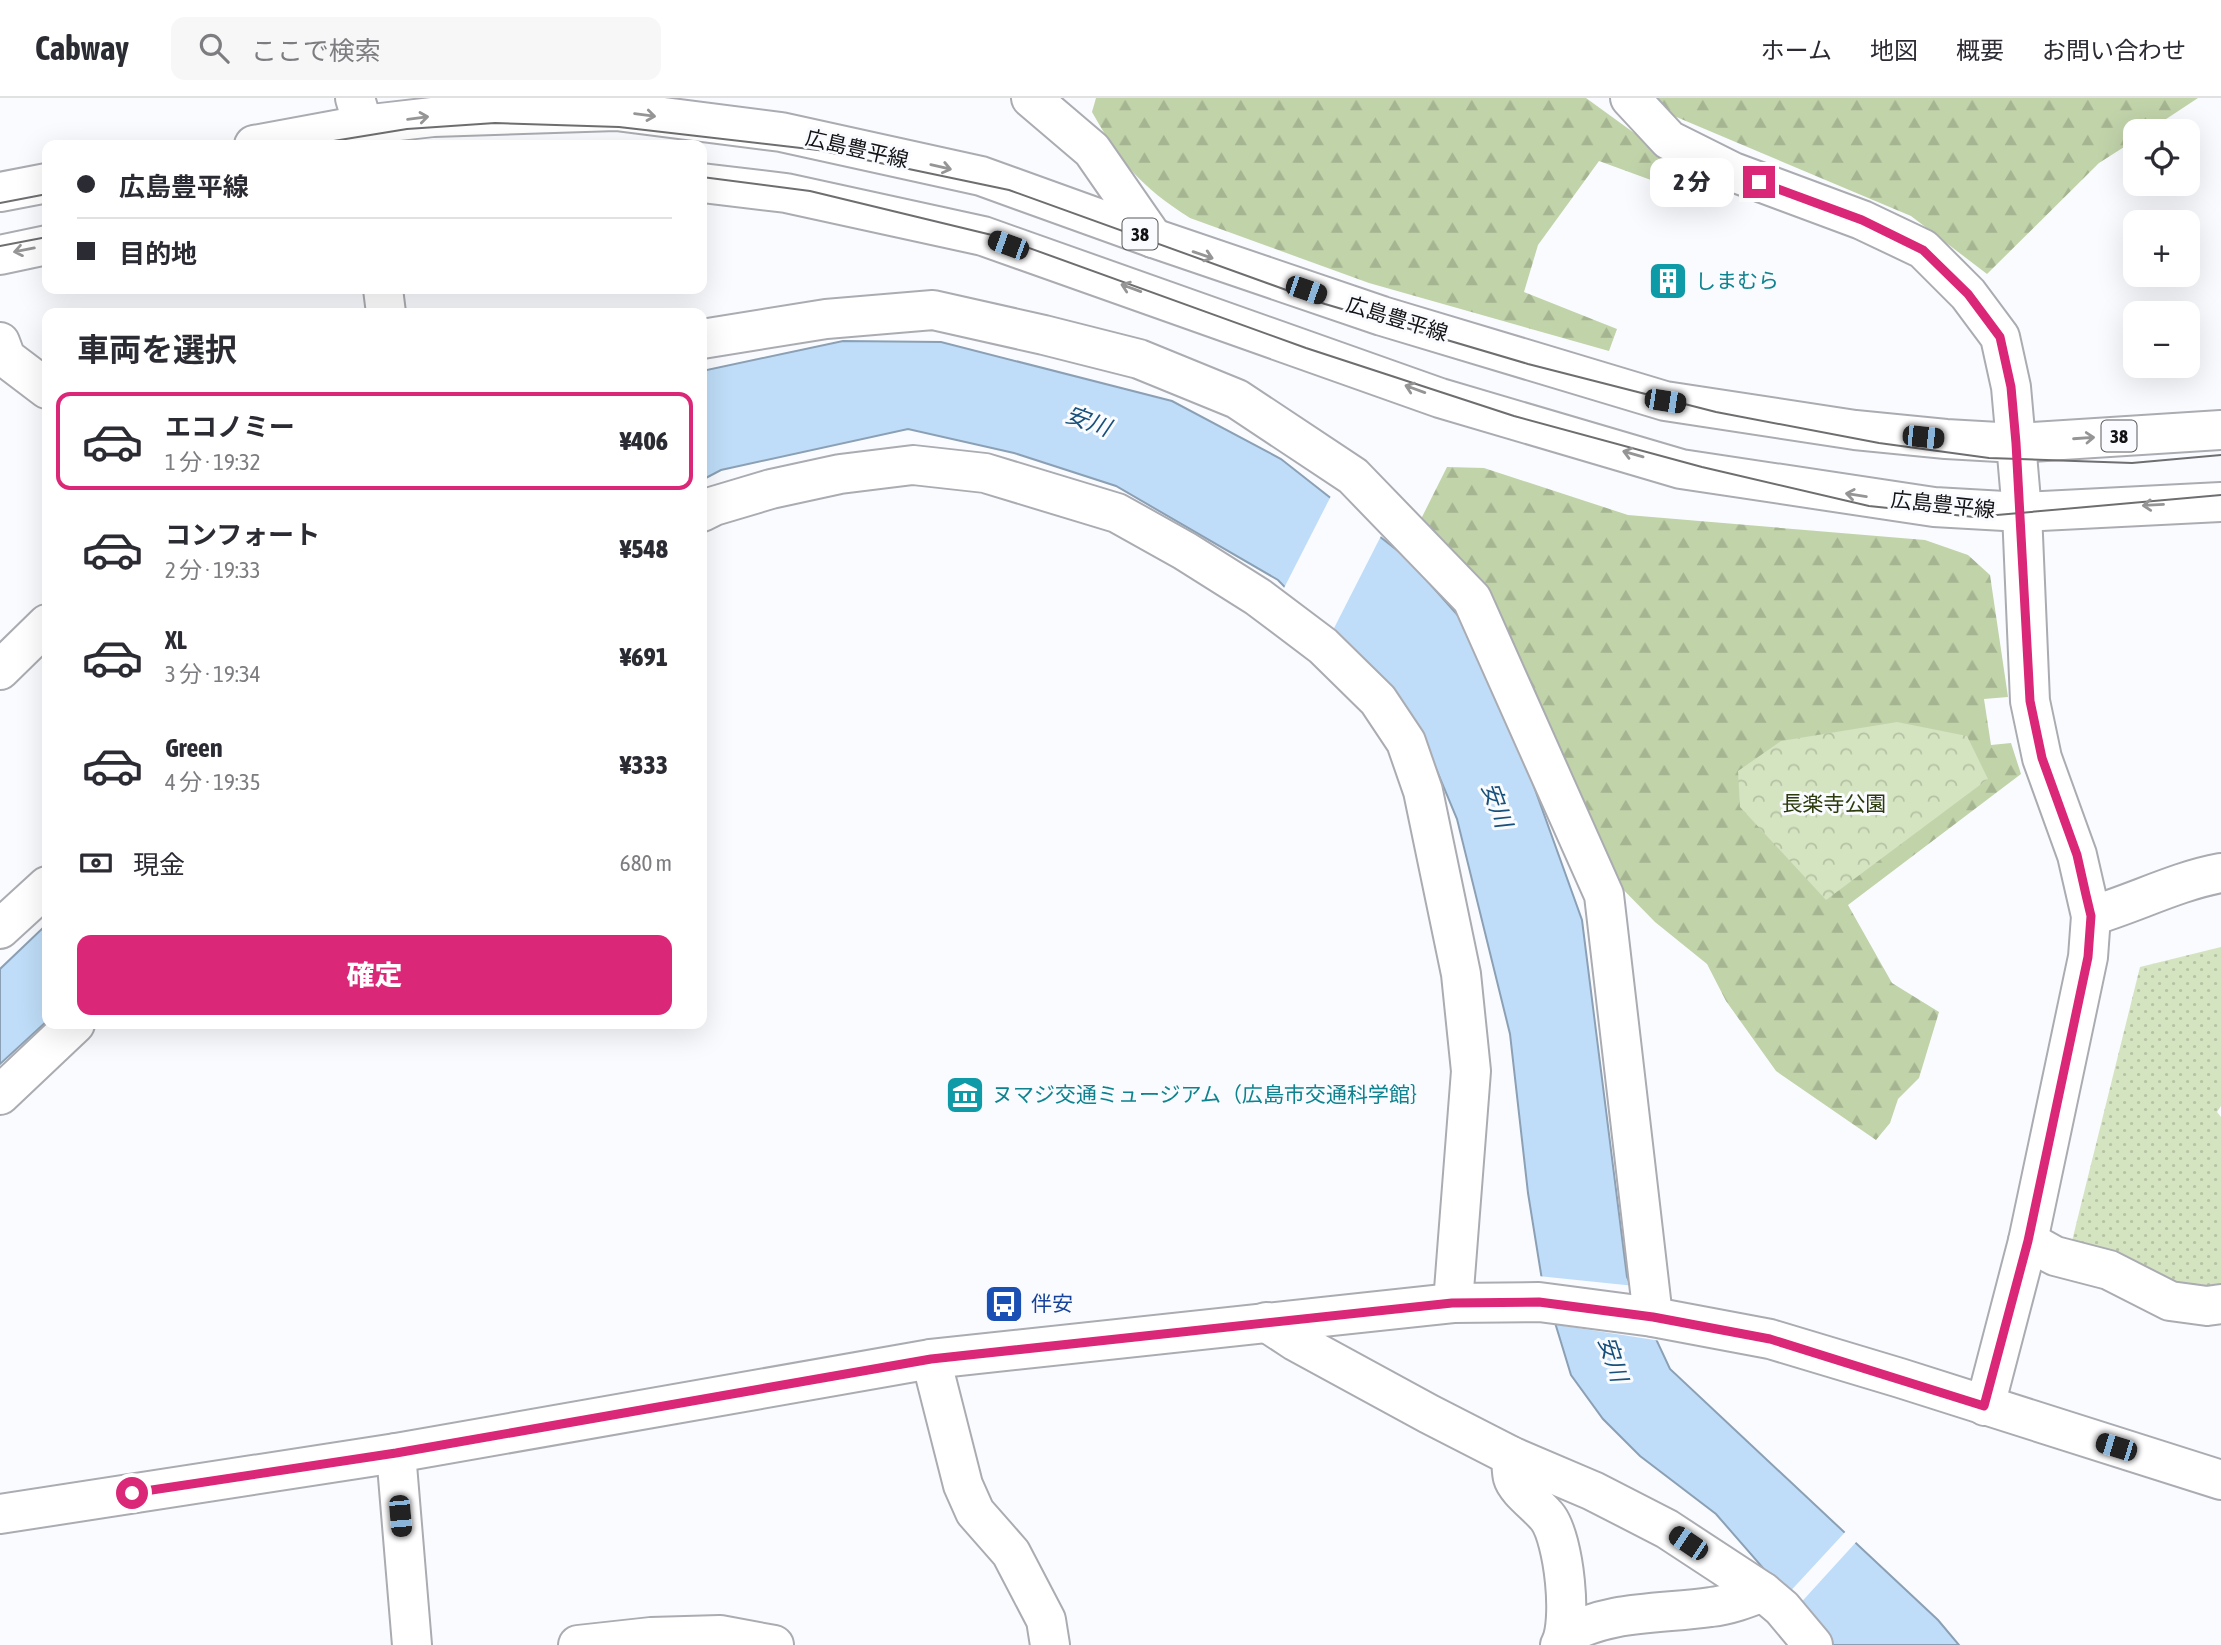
<!DOCTYPE html>
<html lang="ja">
<meta charset="utf-8">
<style>
:root{--surface:#fff;--page:#f7f7f7;--text:#2b2b33;--muted:#7c7c81;--line:#e1e1e2;--accent:#db2777}
body{margin:0;font-family:"Asap Condensed","Noto Sans JP",sans-serif;background:var(--page);color:var(--text);height:100vh;display:flex;flex-direction:column;font-size:26px;white-space:nowrap}
*{box-sizing:border-box;margin:0}
p{font-size:23px;color:var(--muted)}
.icon{flex:none;width:38px;height:38px;fill:none;stroke:currentColor;stroke-width:2;stroke-linecap:round;stroke-linejoin:round}
.map{position:relative;flex:1;overflow:hidden}
.drawer{position:absolute;left:42px;top:210px;width:665px;height:721px;display:flex;flex-direction:column;background:var(--surface);border-radius:14px;box-shadow:0 7px 28px #0002}
.drawer>*{flex:none}
.guide{position:absolute;left:42px;top:42px;width:665px;height:154px;border-radius:14px;box-shadow:0 7px 28px #0002;display:grid;align-content:center;height:154px;padding:0 35px;background:var(--surface)}
.buttons{position:absolute;left:2123px;top:21px;display:grid;gap:14px}
.buttons a{display:grid;place-items:center;width:77px;height:77px;border-radius:14px;background:var(--surface);box-shadow:0 7px 28px #0002;font-size:35px}
.end{position:absolute;width:32px;height:32px;margin:-16px;border:9px solid #db2777;background:#fff;box-shadow:0 0 0 4px #fff}
.from{border-radius:50%}
.bubble{position:absolute;height:49px;border-radius:14px;background:var(--surface);box-shadow:0 7px 28px #0002;font-size:23px;font-weight:800;line-height:49px;text-align:center}
.car{position:absolute;width:21px;height:42px;margin:-21px -10px;border-radius:9px;box-shadow:0 0 5px 2px #0007;background:linear-gradient(#222 24%,#8ab4d8 0 40%,#222 0 76%,#8ab4d8 0 86%,#222 0)}
.guide b{display:flex;align-items:center;gap:24px;height:66px;font-size:26px}
.guide b+b{border-top:2px solid var(--line)}
.guide i{width:18px;height:18px;background:var(--text)}
ul{padding:0;list-style:none}
li{display:flex;align-items:center;gap:21px;height:98px;margin:0 14px 10px;padding:0 21px;border:4px solid transparent;border-radius:14px}
li div{flex:1}
li b{display:block;font-size:26px}
li em{font-style:normal;font-weight:800}
li.selected{border-color:var(--accent)}
li>.icon{width:63px;height:63px;stroke-width:1.5}
h2{padding:0 35px;font-size:32px;line-height:84px}
.pay{display:flex;align-items:center;gap:18px;height:77px;padding:0 35px;font-size:26px}
.pay p{margin-inline-start:auto}
.action{display:flex;gap:14px;margin-top:auto;padding:14px 35px}
.action a{flex:1;height:80px;border-radius:14px;background:var(--accent);color:#fff;font-size:28px;font-weight:800;line-height:80px;text-align:center}
header{display:flex;align-items:center;gap:42px;box-sizing:border-box;height:98px;padding:0 35px;background:var(--surface);border-bottom:2px solid var(--line)}
header strong{font-size:33px}
nav{display:flex;gap:38px;margin-inline-start:auto;font-size:24px}
.search{width:490px;height:63px;background:var(--page);display:flex;align-items:center;gap:18px;box-sizing:border-box;padding:0 24px;border-radius:14px;color:var(--muted);font-size:26px}
.map>svg:first-child{display:block}
.grass{fill:url(#grass-dots)}
.forest{fill:url(#forest-firs)}
.park{fill:url(#park-crowns)}
.water{fill:#bfddf8;stroke:#8ba0b4;stroke-width:2}
.pier{fill:#fafbff}
.lines{fill:none;stroke-linecap:round;stroke-linejoin:round}
.street-casing{stroke:#aaacb2;stroke-width:42}
.primary-casing{stroke:#aaacb2;stroke-width:42}
.street{stroke:#fff;stroke-width:38}
.primary{stroke:#fff;stroke-width:38}
.tram{stroke:#6e6e71;stroke-width:2}
.oneway{stroke:#959596}
.route{stroke:#db2777;stroke-width:9}
.labels{text-anchor:middle;stroke-width:6;stroke-linejoin:round;paint-order:stroke}
.shield{fill:#fafbff;stroke:#58595b;stroke-width:2}
.shield-label{font-size:19px;font-weight:bold;fill:#131315}
.street-label{font-size:21px;fill:#131315;stroke:#fafbff}
.culture-label{font-size:21px;fill:#0d838f;stroke:#fafbff;text-anchor:start}
.park-label{font-size:21px;fill:#2b3b0c;stroke:#fafbff}
.transit-label{font-size:21px;fill:#164399;stroke:#fafbff;text-anchor:start}
.water-label{font-size:23px;font-style:italic;fill:#17507a;stroke:#fafbff}
</style>
<header>
<strong>Cabway</strong>
<div class="search"><svg class="icon" aria-label="search" viewBox="0 0 24 24"><circle cx="10" cy="10" r="6"/><path d="M15 15l6 6"/></svg>ここで検索</div>
<nav><a>ホーム</a><a>地図</a><a>概要</a><a>お問い合わせ</a></nav>
</header>
<div class="map">
<svg width="2221" height="1547" viewBox="0 0 2221 1547">
<defs>
<pattern id="grass-dots" width="8" height="8" patternUnits="userSpaceOnUse" patternTransform="scale(1.75)"><rect width="8" height="8" fill="#d4e3c0"/><path d="M2 2h.1M6 6h.1" fill="none" stroke="#b5c2a4" stroke-width="1.8" stroke-linecap="round"/></pattern>
<pattern id="forest-firs" width="22" height="20" patternUnits="userSpaceOnUse" patternTransform="scale(1.75)"><rect width="22" height="20" fill="#c1d3a9"/><path d="M5 1l3.5 6h-7zM16 11l3.5 6h-7z" fill="#a5b491"/></pattern>
<pattern id="park-crowns" width="20" height="18" patternUnits="userSpaceOnUse" patternTransform="scale(1.75)"><rect width="20" height="18" fill="#d4e3c0"/><path d="M2 6a3 3 0 1 1 6 0M12 15a3 3 0 1 1 6 0" fill="none" stroke="#b5c2a4"/></pattern>
</defs>
<rect width="100%" height="100%" fill="#fafbff"/>
<polygon class="grass" points="2221,849 2221,1008 2217,1014 2221,1019 2221,1194 2179,1189 2071,1147 2140,869"/>
<g class="forest">
<path d="M1096 0H1586L1688 74 1681 93 1599 63 1538 147 1524 194 1617 231 1609 253 1369 185 1190 120C1141 89 1120 64 1092 14Z"/>
<polygon points="1656,0 2198,0 2148,33 2135,33 2135,42 2099,65 1987,176 1911,118 1674,18"/>
<polygon points="1447,369 1484,370 1628,417 1925,442 1968,457 1990,477 2008,599 1984,601 1991,647 2011,645 2021,676 1848,807 1892,885 1939,914 1919,980 1898,1001 1890,1025 1876,1042 1776,973 1726,903 1707,866 1655,824 1607,775 1418,427"/>
</g>
<polygon class="park" points="1897,624 1967,638 1988,681 1826,802 1740,709 1738,673 1781,643"/>
<g class="water">
<polygon points="843,243 941,244 1172,303 1281,361 1407,460 1462,522 1509,619 1582,822 1627,1179 1670,1271 1938,1522 1959,1547 1830,1547 1716,1416 1640,1358 1603,1321 1571,1277 1542,1182 1528,1095 1510,936 1457,721 1417,625 1278,482 1116,388 1014,355 908,331 721,372 702,382 702,273"/>
<polygon points="47,826 47,923 0,966 0,871"/>
</g>
<g class="pier">
<polygon points="1332,396 1382,436 1329,540 1283,492"/>
<polygon points="1538,1178 1635,1188 1661,1243 1552,1226"/>
<polygon points="1847,1432 1858,1442 1796,1510 1785,1499"/>
</g>
<g class="lines">
<g class="street-casing">
<g id="street">
<polyline points="355,0 363,27"/>
<polyline points="1031,0 1092,52 1153,140"/>
<polyline points="1630,0 1669,42 1733,74 1862,122 1923,151 1968,196 2000,239 2011,289 2016,345 2022,414 2030,603 2042,660 2077,757 2091,818 2088,859 2028,1143 1985,1308"/>
<polyline points="383,191 386,215"/>
<polyline points="702,241 826,221 933,212 1044,237 1139,261 1237,301 1353,378 1472,501 1604,797 1653,1219"/>
<polyline points="0,244 6,260 47,291"/>
<polyline points="702,414 714,408 771,391 840,376 913,367 985,375 1117,415 1185,453 1258,499 1323,548 1378,602 1406,644 1423,693 1461,876 1471,973 1453,1205"/>
<polyline points="0,572 47,526"/>
<path d="M2091 818C2135 805 2177 783 2221 775"/>
<polyline points="0,831 47,788"/>
<polyline points="0,997 75,926"/>
<polyline points="2028,1143 2055,1158 2109,1172 2170,1203 2207,1208 2221,1206"/>
<polyline points="1266,1224 1295,1243 1429,1316 1511,1358 1593,1393 1667,1431 1763,1494 1782,1510 1813,1547"/>
<polyline points="931,1261 963,1387 975,1414 1011,1455 1046,1522 1050,1547"/>
<polyline points="396,1355 412,1547"/>
<path d="M1511 1358C1512 1365 1511 1373 1513 1380 1516 1392 1540 1409 1548 1420 1564 1442 1573 1524 1560 1547"/>
<path d="M1565 1538C1607 1512 1663 1516 1711 1509 1729 1507 1745 1501 1763 1494"/>
<polyline points="578,1547 651,1539 720,1537 774,1547"/>
</g>
</g>
<g class="primary-casing">
<g id="primary">
<polyline points="254,47 363,27 433,19 616,13 781,34 981,78 1153,140 1382,218 1665,303 1855,332 1946,341 2016,345 2221,332"/>
<polyline points="702,85 786,95 983,138 1440,300 1681,371 1934,409 2022,414 2221,404"/>
<polyline points="0,94 47,85"/>
<polyline points="0,157 47,147"/>
<polyline points="0,1416 396,1355 931,1261 1453,1205 1539,1204 1653,1219 1770,1241 1900,1280 2221,1382"/>
</g>
</g>
<use href="#street" class="street"/>
<use href="#primary" class="primary"/>
<g class="tram">
<polyline points="309,47 407,31 495,25 619,29 818,52 1009,92 1325,206 1528,266 1716,314 1879,345 1989,360 2132,365 2221,357"/>
<polyline points="702,79 810,93 996,138 1306,250 1514,318 1702,369 1869,408 1974,419 2221,397"/>
<polyline points="0,105 47,96"/>
<polyline points="0,148 47,139"/>
</g>
</g>
<defs><path id="oneway-shaft" d="M-6 0H5M1.5-3L5.5 0L1.5 3" fill="none" stroke-width="1.6" stroke-linecap="round" stroke-linejoin="round" transform="scale(1.75)"/></defs>
<g class="oneway">
<use href="#oneway-shaft" transform="translate(645 17) rotate(7)"/>
<use href="#oneway-shaft" transform="translate(418 20) rotate(-7)"/>
<use href="#oneway-shaft" transform="translate(941 69) rotate(13)"/>
<use href="#oneway-shaft" transform="translate(24 152) rotate(169)"/>
<use href="#oneway-shaft" transform="translate(1203 157) rotate(19)"/>
<use href="#oneway-shaft" transform="translate(1131 190) rotate(-160)"/>
<use href="#oneway-shaft" transform="translate(1415 291) rotate(-160)"/>
<use href="#oneway-shaft" transform="translate(2084 340) rotate(-4)"/>
<use href="#oneway-shaft" transform="translate(1633 356) rotate(-164)"/>
<use href="#oneway-shaft" transform="translate(1856 397) rotate(-171)"/>
<use href="#oneway-shaft" transform="translate(2153 407) rotate(177)"/>
</g>
<g class="lines">
<polyline class="route" points="132,1395 396,1355 931,1261 1452,1205 1539,1204 1653,1219 1770,1241 1984,1308 2028,1143 2088,859 2091,818 2086,797 2077,757 2042,660 2030,603 2016,345 2011,289 2000,239 1968,196 1923,152 1862,122 1759,84"/>
</g>
<defs>
<g id="building-square" transform="scale(2.0125)"><rect x="-9" y="-9" width="18" height="18" rx="4" fill="#0f9aa8" stroke="#fafbff"/><path d="M-4-6H4V6H1V3H-1V6H-4ZM-2.5-4.3h1.7v1.8h-1.7ZM.8-4.3h1.7v1.8H.8ZM-2.5-1h1.7V.8h-1.7ZM.8-1h1.7V.8H.8Z" fill="#fff"/></g>
<g id="museum-square" transform="scale(2.0125)"><rect x="-9" y="-9" width="18" height="18" rx="4" fill="#0f9aa8" stroke="#fafbff"/><path d="M0-6L6-3V-2H-6V-3ZM-5-1h2V3h-2ZM-1-1h2V3h-2ZM3-1h2V3H3ZM-6 4H6V6H-6Z" fill="#fff"/></g>
<g id="bus-square" transform="scale(2.0125)"><rect x="-9" y="-9" width="18" height="18" rx="4" fill="#1a4fb4" stroke="#fafbff"/><path d="M-5-6H5V4H4V6H2V4H-2V6H-4V4H-5ZM-3.5-4V0h7V-4ZM-3.5 1.2v1.5H-2V1.2ZM2 1.2v1.5H3.5V1.2Z" fill="#fff"/></g>
</defs>
<g fill-rule="evenodd">
<use href="#building-square" x="1668" y="183"/>
<use href="#museum-square" x="965" y="997"/>
<use href="#bus-square" x="1004" y="1206"/>
</g>
<g class="labels">
<g class="shield">
<rect x="1122.5" y="120.5" width="35" height="31" rx="5"/>
<rect x="2101.5" y="322.5" width="35" height="31" rx="5"/>
</g>
<g class="shield-label">
<text x="1140" y="143">38</text>
<text x="2119" y="345">38</text>
</g>
<g class="street-label">
<text transform="translate(857 51) rotate(13)" y="7">広島豊平線</text>
<text transform="translate(1397 221) rotate(17)" y="7">広島豊平線</text>
<text transform="translate(1943 407) rotate(6)" y="7">広島豊平線</text>
</g>
<g class="culture-label">
<text x="1695" y="190">しまむら</text>
<text x="992" y="1004">ヌマジ交通ミュージアム（広島市交通科学館｝</text>
</g>
<g class="park-label">
<text x="1834" y="713">長楽寺公園</text>
</g>
<g class="transit-label">
<text x="1031" y="1213">伴安</text>
</g>
<g class="water-label">
<text transform="translate(1088 323) rotate(20)" y="8">安川</text>
<text transform="translate(1497 707) rotate(70)" y="8">安川</text>
<text transform="translate(1613 1261) rotate(72)" y="8">安川</text>
</g>
</g>
</svg>
<div class="buttons">
<a><svg class="icon" aria-label="locate" viewBox="0 0 24 24"><circle cx="12" cy="12" r="6"/><path d="M12 2v4M12 18v4M2 12h4M18 12h4"/></svg></a>
<a>+</a>
<a>−</a>
</div>
<i class="end from" style="left:132px;top:1395px"></i>
<i class="end" style="left:1759px;top:84px"></i>
<div class="bubble" style="left:1650px;top:60px;width:84px">2 分</div>
<i class="car" style="left:1008px;top:147px;rotate:290deg"></i>
<i class="car" style="left:1306px;top:192px;rotate:109deg"></i>
<i class="car" style="left:1665px;top:303px;rotate:99deg"></i>
<i class="car" style="left:1923px;top:339px;rotate:96deg"></i>
<i class="car" style="left:2116px;top:1349px;rotate:287deg"></i>
<i class="car" style="left:400px;top:1418px;rotate:175deg"></i>
<i class="car" style="left:1688px;top:1445px;rotate:304deg"></i>
<div class="guide">
<b><i class="from"></i>広島豊平線</b>
<b><i></i>目的地</b>
</div>
<section class="drawer">
<h2>車両を選択</h2>
<ul>
<li class="selected"><svg class="icon" aria-label="car" viewBox="0 0 24 24"><path d="M5 17H2v-5l4-1 3-4h7l3 4 3 1v5h-3M9 17h6M6 11h13"/><circle cx="7" cy="17" r="2"/><circle cx="17" cy="17" r="2"/></svg><div><b>エコノミー</b><p>1 分 · 19:32</p></div><em>¥406</em></li>
<li><svg class="icon" aria-label="car" viewBox="0 0 24 24"><path d="M5 17H2v-5l4-1 3-4h7l3 4 3 1v5h-3M9 17h6M6 11h13"/><circle cx="7" cy="17" r="2"/><circle cx="17" cy="17" r="2"/></svg><div><b>コンフォート</b><p>2 分 · 19:33</p></div><em>¥548</em></li>
<li><svg class="icon" aria-label="car" viewBox="0 0 24 24"><path d="M5 17H2v-5l4-1 3-4h7l3 4 3 1v5h-3M9 17h6M6 11h13"/><circle cx="7" cy="17" r="2"/><circle cx="17" cy="17" r="2"/></svg><div><b>XL</b><p>3 分 · 19:34</p></div><em>¥691</em></li>
<li><svg class="icon" aria-label="car" viewBox="0 0 24 24"><path d="M5 17H2v-5l4-1 3-4h7l3 4 3 1v5h-3M9 17h6M6 11h13"/><circle cx="7" cy="17" r="2"/><circle cx="17" cy="17" r="2"/></svg><div><b>Green</b><p>4 分 · 19:35</p></div><em>¥333</em></li>
</ul>
<div class="pay"><svg class="icon" aria-label="cash" viewBox="0 0 24 24"><path d="M3 7h18v10H3z"/><circle cx="12" cy="12" r="2"/></svg>現金<p>680 m</p></div>
<div class="action"><a>確定</a></div>
</section>
</div>
